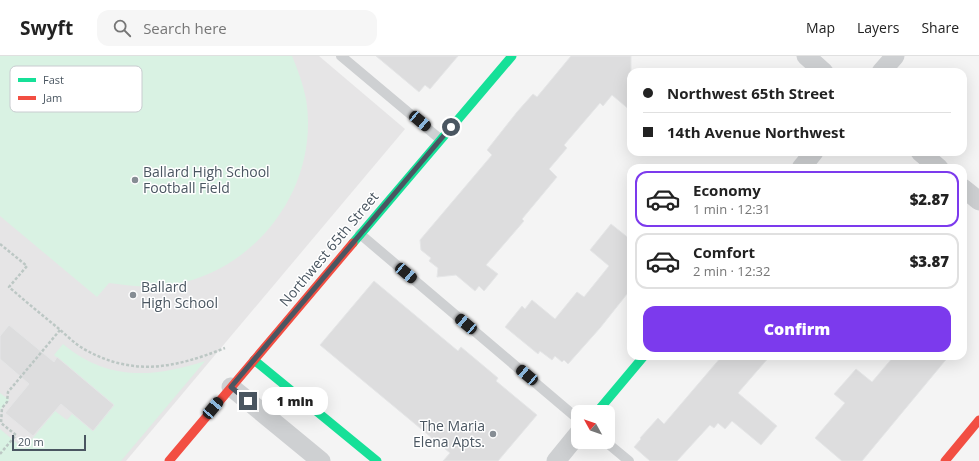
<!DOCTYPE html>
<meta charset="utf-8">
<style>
:root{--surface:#fff;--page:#f6f6f6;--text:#222;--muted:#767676;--line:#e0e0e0;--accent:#7c3aed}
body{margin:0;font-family:"Open Sans",sans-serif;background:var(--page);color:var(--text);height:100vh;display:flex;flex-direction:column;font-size:15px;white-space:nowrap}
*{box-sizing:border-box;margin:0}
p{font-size:13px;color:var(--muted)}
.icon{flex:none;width:22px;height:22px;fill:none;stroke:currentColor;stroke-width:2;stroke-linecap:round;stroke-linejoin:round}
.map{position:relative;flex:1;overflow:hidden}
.panel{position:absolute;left:627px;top:108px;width:340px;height:196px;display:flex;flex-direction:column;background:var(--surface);border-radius:12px;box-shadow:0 4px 16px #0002}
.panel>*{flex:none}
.top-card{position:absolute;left:627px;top:12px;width:340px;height:88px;border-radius:12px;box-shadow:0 4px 16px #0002;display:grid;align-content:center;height:88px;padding:0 16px;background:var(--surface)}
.needle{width:26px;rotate:310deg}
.fabs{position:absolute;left:571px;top:349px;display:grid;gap:8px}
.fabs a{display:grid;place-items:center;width:44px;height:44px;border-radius:8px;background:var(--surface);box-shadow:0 4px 16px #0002;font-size:20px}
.scale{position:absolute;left:12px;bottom:10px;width:74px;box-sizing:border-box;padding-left:4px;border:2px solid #4a5661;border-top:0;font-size:11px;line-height:14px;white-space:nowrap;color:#4a5661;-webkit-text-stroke:3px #fff;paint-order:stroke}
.end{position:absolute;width:18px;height:18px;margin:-9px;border:5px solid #4a5661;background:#fff;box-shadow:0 0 0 2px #fff}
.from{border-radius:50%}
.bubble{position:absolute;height:28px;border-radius:12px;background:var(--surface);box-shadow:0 4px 16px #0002;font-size:13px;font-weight:800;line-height:28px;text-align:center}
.car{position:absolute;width:12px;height:24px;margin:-12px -6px;border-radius:5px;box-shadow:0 0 3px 1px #0007;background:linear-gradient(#222 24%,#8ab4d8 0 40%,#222 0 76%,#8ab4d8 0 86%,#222 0)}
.top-card b{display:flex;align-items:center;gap:14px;height:38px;font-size:15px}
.top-card b+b{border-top:1px solid var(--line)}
.top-card i{width:10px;height:10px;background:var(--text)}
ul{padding:7px 0 0;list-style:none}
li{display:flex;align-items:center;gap:12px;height:56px;margin:0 8px 6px;padding:0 8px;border:2px solid var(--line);border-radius:12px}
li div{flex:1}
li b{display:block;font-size:15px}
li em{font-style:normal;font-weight:800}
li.selected{border-color:var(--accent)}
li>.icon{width:36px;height:36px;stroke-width:1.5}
.primary-button{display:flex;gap:8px;margin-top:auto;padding:8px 16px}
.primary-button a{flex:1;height:46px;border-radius:12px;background:var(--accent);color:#fff;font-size:16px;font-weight:800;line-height:46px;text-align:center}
header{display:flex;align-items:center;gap:24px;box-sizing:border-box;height:56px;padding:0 20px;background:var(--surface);border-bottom:1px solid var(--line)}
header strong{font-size:19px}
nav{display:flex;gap:22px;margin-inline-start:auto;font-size:14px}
.search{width:280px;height:36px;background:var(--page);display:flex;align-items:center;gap:10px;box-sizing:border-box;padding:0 14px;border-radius:12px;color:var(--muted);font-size:15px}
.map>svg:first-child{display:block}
.education{fill:#e6e5e6}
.green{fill:#d9f2e3}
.building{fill:#ddddde;stroke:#e5e6e7}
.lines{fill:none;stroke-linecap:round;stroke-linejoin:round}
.path{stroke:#bcc7c4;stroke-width:2.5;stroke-dasharray:3 2;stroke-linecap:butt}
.lane{stroke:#ced0d2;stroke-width:10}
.street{stroke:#ced0d2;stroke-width:19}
.fast{stroke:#16e098;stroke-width:9}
.jam{stroke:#f24e42;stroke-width:9}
.route{stroke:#4a5661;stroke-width:5}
.poi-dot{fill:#868d94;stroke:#fff;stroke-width:1.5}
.labels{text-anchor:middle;stroke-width:3;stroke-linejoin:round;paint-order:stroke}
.poi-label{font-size:14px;fill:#4a5661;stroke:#fff;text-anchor:start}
.street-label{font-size:14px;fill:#4a5661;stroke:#fff}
.key{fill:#fff;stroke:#c9ccd0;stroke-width:1}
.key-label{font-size:11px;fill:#4a5661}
</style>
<header>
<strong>Swyft</strong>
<div class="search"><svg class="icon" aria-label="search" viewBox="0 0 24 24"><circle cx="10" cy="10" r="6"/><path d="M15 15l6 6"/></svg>Search here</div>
<nav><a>Map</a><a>Layers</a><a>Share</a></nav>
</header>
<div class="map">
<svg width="979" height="405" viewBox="0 0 979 405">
<rect width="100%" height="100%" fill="#f4f4f4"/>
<polygon class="education" points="0,0 319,0 405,73 126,405 0,405"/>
<g class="green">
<path d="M0 0H292C298 14 303 28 306 43 320 129 259 212 176 228 153 233 131 230 109 227L97 241 0 160Z"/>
<path d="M63 288C107 325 153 322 205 305L121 405H0V373L24 393 55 355 67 364 72 358 93 375 114 349 54 299Z"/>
<polygon points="0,337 9,344 0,354"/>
</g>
<g class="building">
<polygon points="376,0 458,0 430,33 425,29 419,36"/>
<polygon points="571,0 631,0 631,55 612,39 603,50 600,47 564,89 567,92 549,113 557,121 522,163 524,165 486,209 498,218 484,235 479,230 475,235 456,219 437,221 438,212 429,205 431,202 421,194 420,184 492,99 487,94 517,56 533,38 537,41"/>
<polygon points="611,168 631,184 631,233 600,272 568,308 564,304 562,306 555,300 552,304 540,295 538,298 505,271 522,250 525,253 532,244 555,263 577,236 584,241 609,210 590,194"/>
<polygon points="374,225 458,295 461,291 498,322 496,325 537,359 498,405 443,405 450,397 320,289"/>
<polygon points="9,269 54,306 57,301 114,349 93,375 61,348 33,380 5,357 29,328 0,303 0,280"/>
<polygon points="722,300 770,300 738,337 777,370 761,389 732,365 725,373 718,367 714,372 710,369 677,405 650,405 634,391 641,383 640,382 658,362 664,368"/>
<polygon points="894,300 949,300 862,405 842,405 815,382 845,347 834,338 856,313 872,326"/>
</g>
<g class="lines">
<g class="path">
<path d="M0 188 27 210 9 231C25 245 42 259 58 272 66 279 75 288 84 293 133 321 175 312 225 292"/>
<polyline points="0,398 16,379 1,367 2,352 7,346 8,336 60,274"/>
</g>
<g class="lane">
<polyline points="341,0 440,83"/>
<polyline points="360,178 578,363"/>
<polyline points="606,386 629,405"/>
</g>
<g class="street">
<polyline points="806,0 824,16"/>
<polyline points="881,16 895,0"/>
<polyline points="920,96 939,112"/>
<polyline points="801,112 814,96"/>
<polyline points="963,132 979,145"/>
<polyline points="231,331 321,405"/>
<polyline points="556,405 578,378"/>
</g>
<g class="fast">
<polyline points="353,187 512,0"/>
<polyline points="254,304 377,405"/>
<polyline points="597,356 644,300"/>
</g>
<g class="jam">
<polyline points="169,405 353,187"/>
<polyline points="945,405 979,364"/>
</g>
</g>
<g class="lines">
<polyline class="route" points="248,345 231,331 451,71"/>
</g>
<g class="poi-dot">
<circle cx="135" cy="124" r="4"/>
<circle cx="133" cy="239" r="4"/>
<circle cx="493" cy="378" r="4"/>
</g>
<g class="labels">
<g class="poi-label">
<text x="143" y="121">Ballard High School<tspan x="143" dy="16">Football Field</tspan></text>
<text x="141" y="236">Ballard<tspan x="141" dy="16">High School</tspan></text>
<text x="485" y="375" text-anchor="end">The Maria<tspan x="485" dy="16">Elena Apts.</tspan></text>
</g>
<g class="street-label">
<text transform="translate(329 193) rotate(-50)" y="5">Northwest 65th Street</text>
</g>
</g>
<rect x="10" y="10" width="132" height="46" rx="6" class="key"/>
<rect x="18" y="22" width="18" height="4" fill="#16e098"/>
<rect x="18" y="40" width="18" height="4" fill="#f24e42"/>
<g class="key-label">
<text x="43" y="28">Fast</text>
<text x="43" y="46">Jam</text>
</g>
</svg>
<div class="fabs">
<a><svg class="needle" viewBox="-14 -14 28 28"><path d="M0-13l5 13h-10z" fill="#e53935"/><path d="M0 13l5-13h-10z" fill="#767676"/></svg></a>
</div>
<div class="scale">20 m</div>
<i class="end from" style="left:451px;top:71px"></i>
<i class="end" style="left:248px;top:345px"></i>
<div class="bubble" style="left:262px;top:331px;width:66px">1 min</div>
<i class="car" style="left:420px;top:65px;rotate:130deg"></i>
<i class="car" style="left:406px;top:217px;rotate:130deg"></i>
<i class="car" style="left:466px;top:268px;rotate:310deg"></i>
<i class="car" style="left:527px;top:319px;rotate:310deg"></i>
<i class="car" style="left:213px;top:352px;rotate:40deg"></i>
<div class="top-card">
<b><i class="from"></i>Northwest 65th Street</b>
<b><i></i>14th Avenue Northwest</b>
</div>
<section class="panel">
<ul>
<li class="selected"><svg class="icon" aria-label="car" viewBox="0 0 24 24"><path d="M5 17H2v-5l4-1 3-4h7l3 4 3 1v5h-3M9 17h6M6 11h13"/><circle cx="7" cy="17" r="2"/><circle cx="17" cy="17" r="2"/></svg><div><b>Economy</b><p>1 min · 12:31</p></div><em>$2.87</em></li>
<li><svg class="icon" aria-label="car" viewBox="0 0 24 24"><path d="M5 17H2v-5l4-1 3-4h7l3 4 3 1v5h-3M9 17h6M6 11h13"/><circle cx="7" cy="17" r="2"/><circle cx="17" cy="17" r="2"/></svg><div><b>Comfort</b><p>2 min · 12:32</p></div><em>$3.87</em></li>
</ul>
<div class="primary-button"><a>Confirm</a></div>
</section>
</div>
